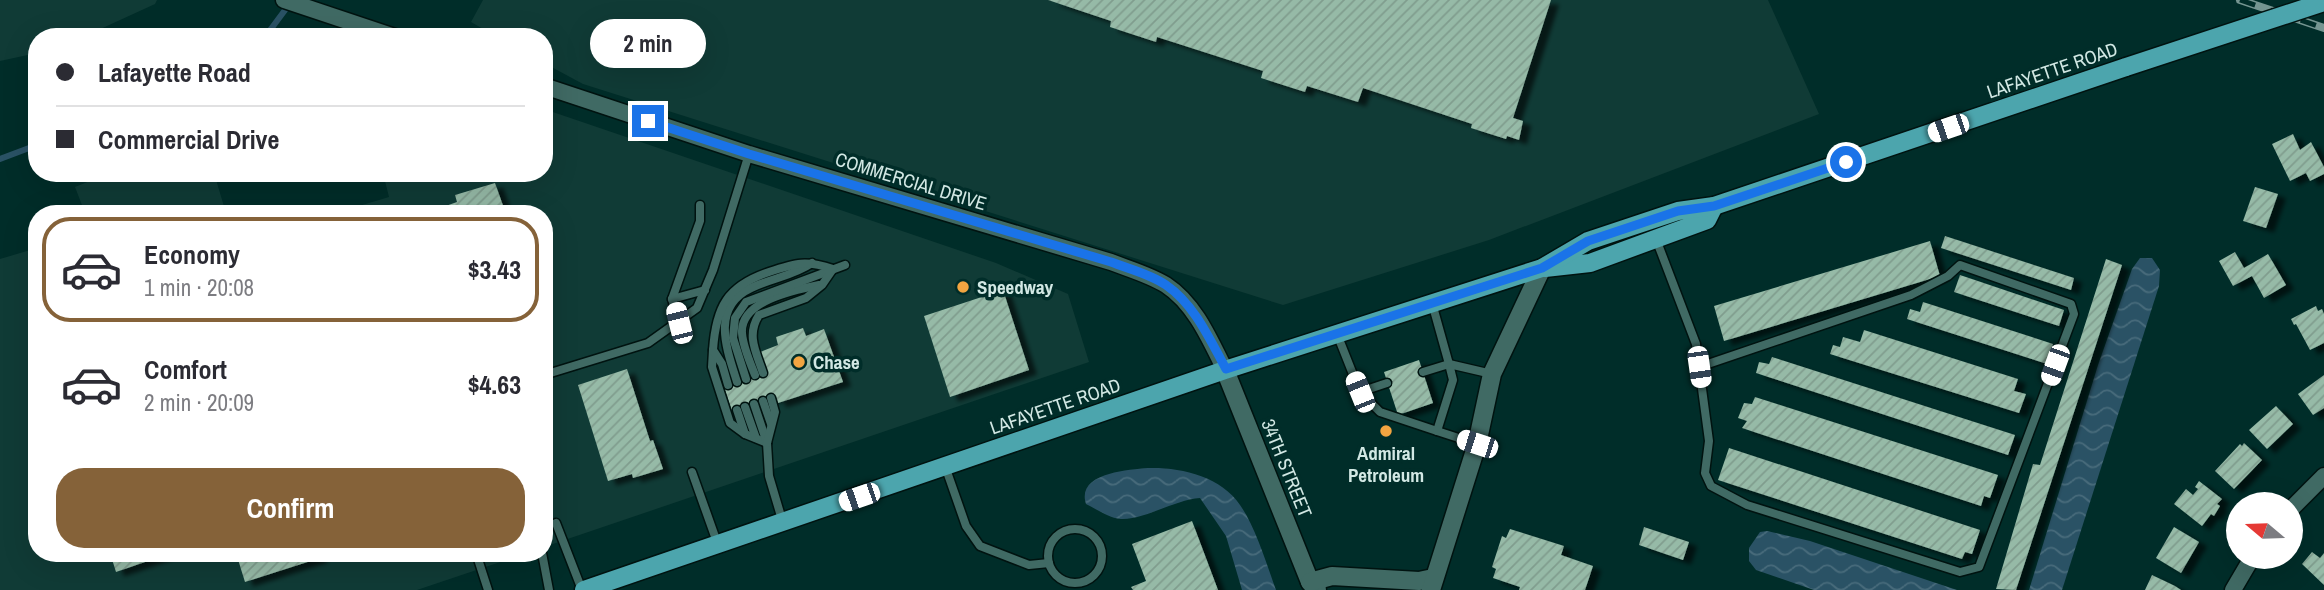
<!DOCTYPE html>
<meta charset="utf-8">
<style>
:root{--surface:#fff;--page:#f2f2f3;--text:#2b2b33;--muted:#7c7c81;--line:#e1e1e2;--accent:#856239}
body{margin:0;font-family:"Archivo Narrow",sans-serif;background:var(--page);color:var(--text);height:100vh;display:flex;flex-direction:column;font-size:26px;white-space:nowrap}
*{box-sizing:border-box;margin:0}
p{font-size:23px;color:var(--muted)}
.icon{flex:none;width:38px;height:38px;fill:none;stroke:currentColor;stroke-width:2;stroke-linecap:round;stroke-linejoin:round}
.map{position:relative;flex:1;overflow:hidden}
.sheet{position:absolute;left:28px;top:205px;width:525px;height:357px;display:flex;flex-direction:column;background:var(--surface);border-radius:28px;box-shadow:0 7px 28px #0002}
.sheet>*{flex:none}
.hud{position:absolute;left:28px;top:28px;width:525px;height:154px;border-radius:28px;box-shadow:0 7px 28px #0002;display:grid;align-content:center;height:154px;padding:0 28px;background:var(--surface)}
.needle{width:46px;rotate:289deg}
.buttons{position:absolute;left:2226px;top:492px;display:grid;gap:14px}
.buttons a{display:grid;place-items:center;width:77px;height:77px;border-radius:50%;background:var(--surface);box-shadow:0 7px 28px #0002;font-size:35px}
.end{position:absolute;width:32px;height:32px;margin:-16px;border:9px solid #1a73e8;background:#fff;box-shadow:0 0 0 4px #fff}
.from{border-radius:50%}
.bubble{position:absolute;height:49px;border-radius:24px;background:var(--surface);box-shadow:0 7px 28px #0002;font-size:23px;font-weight:700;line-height:49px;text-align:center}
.car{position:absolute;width:21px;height:42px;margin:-21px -10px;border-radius:9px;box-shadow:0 0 5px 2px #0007;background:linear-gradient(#fff 24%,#345 0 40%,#fff 0 76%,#345 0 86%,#fff 0)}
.hud b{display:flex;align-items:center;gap:24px;height:66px;font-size:26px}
.hud b+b{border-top:2px solid var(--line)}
.hud i{width:18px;height:18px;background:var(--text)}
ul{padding:12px 0 0;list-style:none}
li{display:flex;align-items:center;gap:21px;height:105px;margin:0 14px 10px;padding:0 14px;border:4px solid transparent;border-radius:28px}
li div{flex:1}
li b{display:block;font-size:26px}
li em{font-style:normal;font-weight:700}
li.selected{border-color:var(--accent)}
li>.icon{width:63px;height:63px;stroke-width:1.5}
.primary-button{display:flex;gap:14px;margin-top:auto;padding:14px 28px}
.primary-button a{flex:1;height:80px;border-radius:28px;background:var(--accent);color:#fff;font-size:28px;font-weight:700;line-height:80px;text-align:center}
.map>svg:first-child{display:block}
.built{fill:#103b36}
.water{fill:url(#water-waves)}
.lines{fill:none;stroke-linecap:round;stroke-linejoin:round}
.stream{stroke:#2a5265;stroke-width:6}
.building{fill:url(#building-hatch);filter:url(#shadow)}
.lane-casing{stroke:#001310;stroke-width:11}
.street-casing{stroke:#001310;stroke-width:19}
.secondary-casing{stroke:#001310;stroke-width:21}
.primary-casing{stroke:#001310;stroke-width:21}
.lane{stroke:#406a64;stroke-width:8}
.street{stroke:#406a64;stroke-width:16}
.secondary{stroke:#406a64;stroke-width:18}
.primary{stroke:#4ca5ad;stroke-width:18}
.rail-casing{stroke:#759591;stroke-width:8}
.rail{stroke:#002d29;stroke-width:5;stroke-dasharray:16;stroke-linecap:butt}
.primary-bridge-casing{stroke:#001310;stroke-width:21;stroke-linecap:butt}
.primary-bridge{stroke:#4ca5ad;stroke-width:18}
.route{stroke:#1a73e8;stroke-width:9}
.poi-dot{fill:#f2a541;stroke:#002d29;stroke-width:2.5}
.labels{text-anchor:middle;stroke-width:7;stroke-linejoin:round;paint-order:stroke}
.street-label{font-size:19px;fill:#d2e8e4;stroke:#002d29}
.poi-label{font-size:19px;font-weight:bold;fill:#d2e8e4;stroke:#002d29;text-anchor:start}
</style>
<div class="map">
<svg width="2324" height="590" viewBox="0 0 2324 590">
<defs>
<pattern id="water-waves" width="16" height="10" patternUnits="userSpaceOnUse" patternTransform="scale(1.75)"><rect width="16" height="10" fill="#2a5265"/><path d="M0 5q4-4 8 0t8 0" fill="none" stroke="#486b7b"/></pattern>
<pattern id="building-hatch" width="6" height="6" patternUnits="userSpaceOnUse" patternTransform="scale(1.75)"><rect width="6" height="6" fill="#96baa7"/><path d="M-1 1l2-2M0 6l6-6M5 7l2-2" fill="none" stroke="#809d8e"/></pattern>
<filter id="shadow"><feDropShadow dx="8" dy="4.5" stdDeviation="2" flood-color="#0009"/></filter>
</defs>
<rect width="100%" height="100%" fill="#002d29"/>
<g class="built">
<polygon points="0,0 157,0 155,4 83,37 37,37 37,53 0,61"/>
<polygon points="483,0 1768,0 1819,114 1489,240 1283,305 583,84 544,63 544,37 497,37 471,22"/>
<polygon points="544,109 996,263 1068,294 1089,362 544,547 544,214 332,214 389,197 383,173 544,173"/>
<polygon points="110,173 214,173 226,213 85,213 75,187"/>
<polygon points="37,248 37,553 527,553 417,590 0,590 0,259"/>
</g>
<g class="water">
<polygon points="2140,258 2152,258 2160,270 2159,286 2062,590 2029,590 2098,365 2132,269"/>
<path d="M1148 468C1180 467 1221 476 1240 505 1255 526 1267 565 1276 590H1242L1226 536 1200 498C1174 500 1144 520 1121 519 1109 518 1096 509 1086 504 1076 473 1127 470 1148 468Z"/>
<polygon points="1767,531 1810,541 1957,590 1814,590 1756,570 1749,561 1749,548 1760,532"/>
</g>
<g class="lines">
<g class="stream">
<polyline points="265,37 291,2"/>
<polyline points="0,159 37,145"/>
</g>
</g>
<g class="building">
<polygon points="1048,0 1551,0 1513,118 1523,121 1519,140 1507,136 1506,139 1471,128 1472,124 1363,88 1358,102 1307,86 1305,92 1261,78 1263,71 1157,37 1156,42 1110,27 1111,21"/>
<polygon points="2293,134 2300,150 2311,142 2324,167 2324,174 2310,181 2306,173 2290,181 2272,144"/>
<polygon points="495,183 506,214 423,214 457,202 455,195"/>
<polygon points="2255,187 2278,194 2266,228 2243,221"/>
<polygon points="1945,236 2074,278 2071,290 1941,248"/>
<polygon points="1930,241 1940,276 1724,341 1714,306"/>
<polygon points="2235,252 2244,268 2268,254 2286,285 2264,298 2252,276 2233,286 2219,261"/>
<polygon points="2106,259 2122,265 2016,590 1996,589 2033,464 2040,465"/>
<polygon points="1960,275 2064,310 2059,326 1954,292"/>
<polygon points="1003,290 1029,370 950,397 924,316"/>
<polygon points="1923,302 2053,344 2047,364 1907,319 1910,309 1920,312"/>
<polygon points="2316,306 2318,311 2322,309 2324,314 2324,343 2310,350 2296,324 2294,325 2291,319"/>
<polygon points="803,328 806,336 824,329 843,382 778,403 776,397 732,411 724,387 766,372 760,352 778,345 776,337"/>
<polygon points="1864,330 2018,379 2014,391 2026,394 2019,413 1830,354 1833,345 1840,347 1843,337 1860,342"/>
<polygon points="1772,357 2015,435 2008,455 1756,373 1759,362 1769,364"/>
<polygon points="1419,360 1433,403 1398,415 1384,372"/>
<polygon points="627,369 650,441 653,440 663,469 633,478 632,474 608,481 578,385"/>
<polygon points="2324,375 2324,408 2313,415 2298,394"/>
<polygon points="1755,397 1998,475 1990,498 1984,496 1981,506 1742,428 1747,421 1738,418 1744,403 1752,404"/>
<polygon points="2276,406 2293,424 2267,449 2249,430"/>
<polygon points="2244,443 2262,460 2234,489 2215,471 2240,444 2242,446"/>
<polygon points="1729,448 1980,530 1972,554 1965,552 1962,559 1718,480"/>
<polygon points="2199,481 2222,499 2217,504 2220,506 2214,516 2211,514 2202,526 2174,504 2186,489 2193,495 2198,489 2195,487"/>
<polygon points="1192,521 1218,590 1133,590 1131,587 1146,581 1132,544"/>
<polygon points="1644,527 1689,542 1683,560 1639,545"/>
<polygon points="2174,527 2199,542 2181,573 2156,558"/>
<polygon points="1510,529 1564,546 1561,555 1593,566 1585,590 1519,590 1520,587 1493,578 1496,569 1492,567 1502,536 1506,538"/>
<polygon points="2312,552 2320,558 2324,553 2324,585 2302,564"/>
<polygon points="110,553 171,553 116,572"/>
<polygon points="236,553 318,553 320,558 245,582"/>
<polygon points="2152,575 2175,586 2181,590 2145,590"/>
</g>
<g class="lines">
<g class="lane-casing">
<g id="lane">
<polyline points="1656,239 1696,344 1709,441 1705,473 1711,486 1747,505 1960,572 1979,567 2074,314 2071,304 1960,265 1948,276 1911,295 1699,367"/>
<polyline points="672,299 700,221 700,205"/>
<polyline points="679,323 672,299 705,290"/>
<polyline points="1337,334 1360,392 1380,412 1437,431"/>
<polyline points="713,350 712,367 730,423 745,434 767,443"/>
<polyline points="1423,372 1449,364 1432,303"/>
<polyline points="544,375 648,343 697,308 713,270 749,154"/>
<path d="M755 375C750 362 743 347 742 333 740 301 794 290 819 285"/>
<polyline points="746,379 733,338 735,318 746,302 845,265"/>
<path d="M737 382C727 350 710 307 751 288 772 278 793 276 812 263"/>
<path d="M728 385 722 364 713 350C716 307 727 286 769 272 796 263 806 260 833 269L822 285 806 298 759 315C746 335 756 352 763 373"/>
<polyline points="1360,392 1387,383"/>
<polyline points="763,401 771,424"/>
<polyline points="754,404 767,443 769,476 783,523"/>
<polyline points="745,407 756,438"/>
<polyline points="737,410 745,434"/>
<polyline points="767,443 775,412 771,398"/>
<polyline points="1477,444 1437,431 1453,380 1449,364 1492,374"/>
<polyline points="945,466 966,526 980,546 1029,565 1049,563"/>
<polyline points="692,472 718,545"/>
<polyline points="556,523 582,590"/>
<circle cx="1075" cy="556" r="27"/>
<polyline points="476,553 488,590"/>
<polyline points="542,553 549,590"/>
</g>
</g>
<g class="street-casing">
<g id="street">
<polyline points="284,0 395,37"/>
<path d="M544 86 749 154 1111 262C1129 269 1150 275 1166 285 1195 304 1210 340 1225 370"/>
<polyline points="2291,509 2324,476"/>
<polyline points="2233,590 2253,556"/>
</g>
</g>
<g class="secondary-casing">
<g id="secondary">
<polyline points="1225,370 1310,582 1317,590"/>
<polyline points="1310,582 1332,576 1419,581 1433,578"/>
<polyline points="1431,590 1477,444 1492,374 1542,268"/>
</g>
</g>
<g class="primary-casing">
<g id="primary">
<polyline points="1545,268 1590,263 1707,220 1714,206"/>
<polyline points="584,590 1225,370 1542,268 1588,241 1678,211 1714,206 2126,67"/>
</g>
</g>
<use href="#lane" class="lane"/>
<use href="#street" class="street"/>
<use href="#secondary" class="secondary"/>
<use href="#primary" class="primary"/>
<g class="rail-casing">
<polyline id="rail" points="2240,0 2324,28"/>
</g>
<use href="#rail" class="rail"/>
<g class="primary-bridge-casing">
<polyline id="primary-bridge" points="2126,67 2324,2"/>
</g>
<use href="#primary-bridge" class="primary-bridge"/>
</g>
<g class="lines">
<path class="route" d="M648 121 749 154 1111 262C1129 269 1150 274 1166 285 1195 305 1210 340 1226 369L1542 268 1588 241 1678 211 1714 206 1846 162"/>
</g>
<g class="poi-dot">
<circle cx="963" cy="287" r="7"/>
<circle cx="799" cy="362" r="7"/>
<circle cx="1386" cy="431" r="7"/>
</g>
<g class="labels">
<g class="street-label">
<text transform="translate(2052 70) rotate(-19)" y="7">LAFAYETTE ROAD</text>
<text transform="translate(911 181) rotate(17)" y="7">COMMERCIAL DRIVE</text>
<text transform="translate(1055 406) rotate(-19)" y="7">LAFAYETTE ROAD</text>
<text transform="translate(1287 468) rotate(68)" y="7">34TH STREET</text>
</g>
<g class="poi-label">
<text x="977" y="294">Speedway</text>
<text x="813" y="369">Chase</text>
<text x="1386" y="460" text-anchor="middle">Admiral<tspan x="1386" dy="22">Petroleum</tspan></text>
</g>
</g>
</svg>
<div class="buttons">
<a><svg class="needle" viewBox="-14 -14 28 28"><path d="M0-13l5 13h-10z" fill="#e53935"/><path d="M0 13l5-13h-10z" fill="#7c7c81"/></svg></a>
</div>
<i class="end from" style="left:1846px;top:162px"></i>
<i class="end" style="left:648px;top:121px"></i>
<div class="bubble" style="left:590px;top:19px;width:116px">2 min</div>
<i class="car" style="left:1948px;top:128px;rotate:251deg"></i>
<i class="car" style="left:679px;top:323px;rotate:346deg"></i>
<i class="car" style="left:2055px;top:365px;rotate:200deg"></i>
<i class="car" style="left:1699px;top:367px;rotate:172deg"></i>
<i class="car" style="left:1360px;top:392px;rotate:338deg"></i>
<i class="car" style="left:1477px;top:444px;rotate:288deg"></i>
<i class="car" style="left:859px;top:497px;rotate:251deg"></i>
<div class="hud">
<b><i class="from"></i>Lafayette Road</b>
<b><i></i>Commercial Drive</b>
</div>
<section class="sheet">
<ul>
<li class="selected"><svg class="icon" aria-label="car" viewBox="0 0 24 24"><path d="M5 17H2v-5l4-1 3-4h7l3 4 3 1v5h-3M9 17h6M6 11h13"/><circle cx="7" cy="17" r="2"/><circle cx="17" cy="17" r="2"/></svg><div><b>Economy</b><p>1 min · 20:08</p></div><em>$3.43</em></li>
<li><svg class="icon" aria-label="car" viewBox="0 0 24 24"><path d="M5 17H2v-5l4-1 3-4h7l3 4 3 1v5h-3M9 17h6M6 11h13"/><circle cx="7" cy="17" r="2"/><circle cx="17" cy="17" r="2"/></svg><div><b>Comfort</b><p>2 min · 20:09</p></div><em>$4.63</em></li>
</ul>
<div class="primary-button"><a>Confirm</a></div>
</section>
</div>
